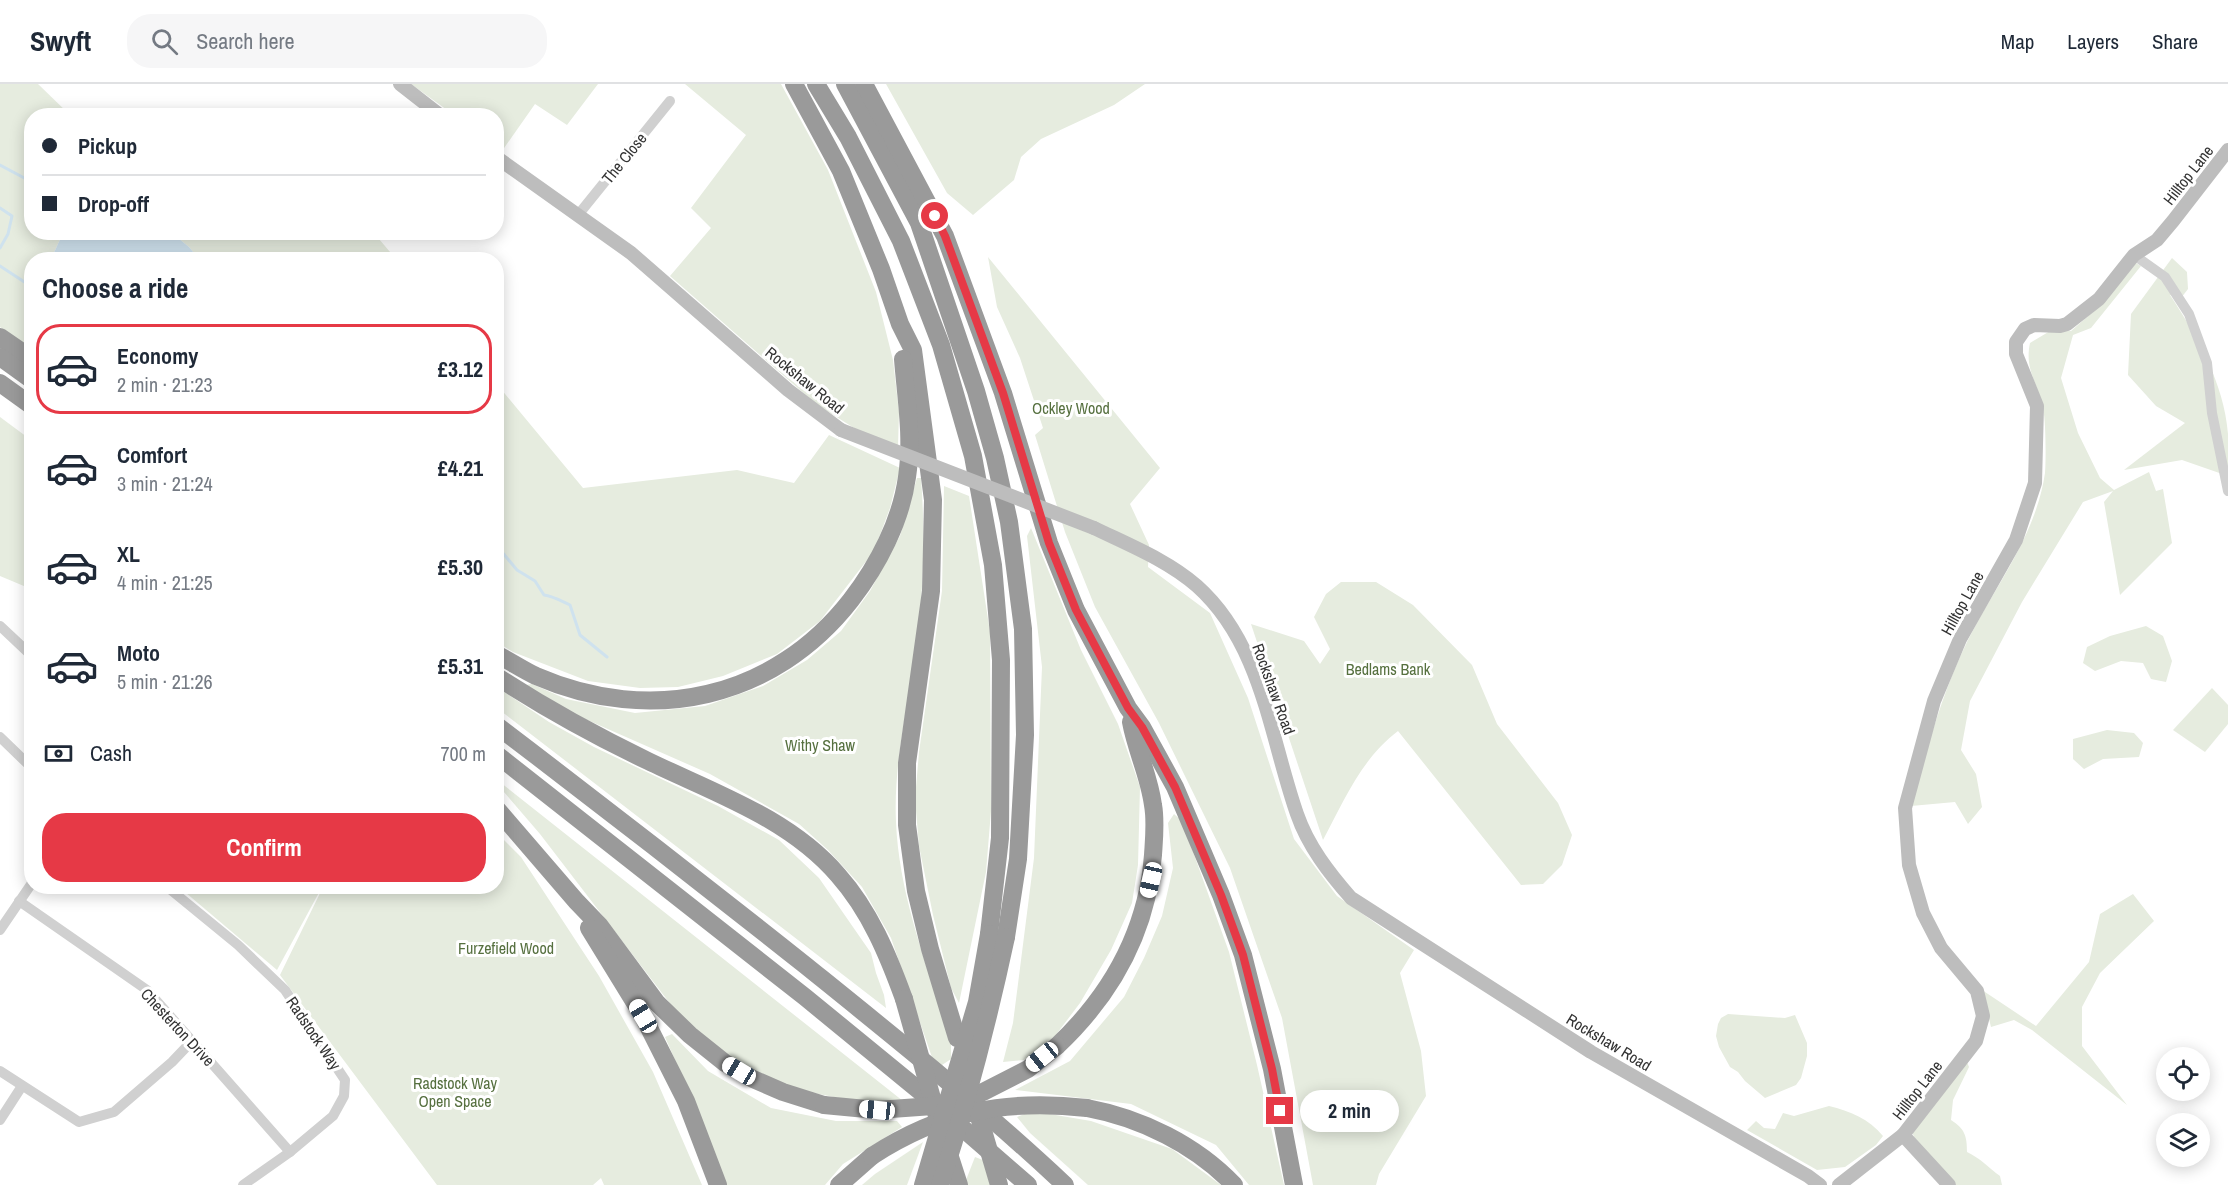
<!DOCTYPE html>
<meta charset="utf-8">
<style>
:root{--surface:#fff;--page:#f6f6f7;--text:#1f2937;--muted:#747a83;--line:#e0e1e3;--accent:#e63946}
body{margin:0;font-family:"Archivo Narrow",sans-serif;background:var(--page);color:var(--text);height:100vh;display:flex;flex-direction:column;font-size:22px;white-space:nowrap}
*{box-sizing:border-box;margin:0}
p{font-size:20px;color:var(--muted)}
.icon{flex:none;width:33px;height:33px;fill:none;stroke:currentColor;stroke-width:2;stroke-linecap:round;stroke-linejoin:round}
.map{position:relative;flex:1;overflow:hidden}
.details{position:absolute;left:24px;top:168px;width:480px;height:642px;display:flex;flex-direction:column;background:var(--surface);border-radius:24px;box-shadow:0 3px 15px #0003}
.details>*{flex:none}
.top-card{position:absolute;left:24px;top:24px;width:480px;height:132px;border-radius:24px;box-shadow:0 3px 15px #0003;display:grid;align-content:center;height:132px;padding:0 18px;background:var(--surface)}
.tools{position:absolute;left:2156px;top:963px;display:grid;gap:12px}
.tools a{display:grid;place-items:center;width:54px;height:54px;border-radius:50%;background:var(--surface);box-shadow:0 3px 15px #0003;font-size:30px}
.end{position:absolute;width:27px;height:27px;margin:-14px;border:8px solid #e63946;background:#fff;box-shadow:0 0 0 3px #fff}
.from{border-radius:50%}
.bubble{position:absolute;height:42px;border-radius:21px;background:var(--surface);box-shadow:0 3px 15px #0003;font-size:20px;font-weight:700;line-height:42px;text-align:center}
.car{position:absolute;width:18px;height:36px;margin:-18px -9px;border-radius:8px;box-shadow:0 0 4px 2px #0007;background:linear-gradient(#fff 24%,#345 0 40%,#fff 0 76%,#345 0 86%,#fff 0)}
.top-card b{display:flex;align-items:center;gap:21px;height:57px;font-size:22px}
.top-card b+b{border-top:2px solid var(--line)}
.top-card i{width:15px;height:15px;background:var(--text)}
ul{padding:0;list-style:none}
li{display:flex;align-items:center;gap:18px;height:90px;margin:0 12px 9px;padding:0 6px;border:3px solid transparent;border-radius:24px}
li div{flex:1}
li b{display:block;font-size:22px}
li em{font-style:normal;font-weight:700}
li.current{border-color:var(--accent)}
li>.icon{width:54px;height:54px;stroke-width:1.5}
h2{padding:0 18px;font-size:27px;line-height:72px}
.pay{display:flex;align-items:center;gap:15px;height:66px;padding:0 18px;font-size:22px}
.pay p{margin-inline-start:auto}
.action{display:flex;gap:12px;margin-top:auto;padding:12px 18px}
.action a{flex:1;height:69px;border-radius:24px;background:var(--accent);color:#fff;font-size:24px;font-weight:700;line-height:69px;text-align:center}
header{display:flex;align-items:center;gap:36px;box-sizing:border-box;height:84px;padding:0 30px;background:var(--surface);border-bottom:2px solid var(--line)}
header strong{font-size:28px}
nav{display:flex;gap:33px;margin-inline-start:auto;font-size:21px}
.search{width:420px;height:54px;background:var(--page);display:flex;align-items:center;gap:15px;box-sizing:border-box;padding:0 21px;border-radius:24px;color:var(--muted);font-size:22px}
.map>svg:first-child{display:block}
.green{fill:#e6ecdf}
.water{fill:#cfe2ee}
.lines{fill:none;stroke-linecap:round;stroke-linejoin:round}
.stream{stroke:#cfe2ee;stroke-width:3}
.street{stroke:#d0d0d0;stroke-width:10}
.secondary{stroke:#bdbdbd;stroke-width:14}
.highway{stroke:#9a9a9a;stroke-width:18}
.secondary-bridge{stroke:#bdbdbd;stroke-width:14}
.highway-bridge{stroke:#9a9a9a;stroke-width:18}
.route{stroke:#e63946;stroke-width:8}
.labels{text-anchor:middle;stroke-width:6;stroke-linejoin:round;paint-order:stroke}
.street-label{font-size:16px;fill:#333;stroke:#fff}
.park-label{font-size:16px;fill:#56703f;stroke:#fff}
</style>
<header>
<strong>Swyft</strong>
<div class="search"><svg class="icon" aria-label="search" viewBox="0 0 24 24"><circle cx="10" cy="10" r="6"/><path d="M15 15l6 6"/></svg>Search here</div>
<nav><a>Map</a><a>Layers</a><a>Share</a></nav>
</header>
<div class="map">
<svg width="2228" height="1101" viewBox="0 0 2228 1101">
<rect width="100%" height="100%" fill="#fff"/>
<g class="green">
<polygon points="0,0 38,0 70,31 32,32 32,148 63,149 51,175 32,176 31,265 0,243"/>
<polygon points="411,0 598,0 567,41 535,20 502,67 497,63 496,32 454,31"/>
<polygon points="685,0 781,0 828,86 876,208 893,276 899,328 898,363 862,349 816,320 670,192 711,144 691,124 746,51"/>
<polygon points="886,0 1145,0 1114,21 1041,55 1021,73 1014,96 973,131 947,109"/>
<polygon points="172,149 225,149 379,155 396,175 199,175 189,163"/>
<polygon points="988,173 1160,384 1130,420 1149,461 1148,483 1210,529 1248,614 1294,755 1337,812 1414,866 1400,889 1421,967 1426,1012 1379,1090 1376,1101 1313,1101 1282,934 1230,784 1159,639 1095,523 1065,448 1035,351 1043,344 1020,274 997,223"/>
<path d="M2172 174 2187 188 2188 205 2181 214 2170 211C2197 252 2224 299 2228 350 2228 364 2228 378 2228 392L2182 376 2124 386 2185 339 2156 322 2128 291 2131 230Z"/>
<path d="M2136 179 2141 182 2091 244 2073 251 2061 294 2078 349 2100 394 2114 406 2149 388 2156 407 2163 405 2172 459 2120 511 2104 418 2113 407 2083 418 2022 518 1970 617 1961 666 1976 690 1982 723 1968 740 1955 718 1911 722C1927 666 1941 611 1967 558 1994 503 2036 452 2045 389 2046 378 2046 336 2043 325 2039 300 2024 287 2030 259L2050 247H2071L2102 220Z"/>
<polygon points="496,299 583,404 737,386 794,399 829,351 900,384 890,424 874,467 820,537 777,570 723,592 678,603 640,604 588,597 513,568 497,558"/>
<polygon points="0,333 31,356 31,505 0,492"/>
<path d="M917 394H921C925 446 924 497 918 548 911 611 893 674 896 738 899 813 929 887 951 958V975L936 985 891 854 862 803 828 766 799 740 710 690 576 631 526 601 532 600 566 615 635 629 705 622 763 602 807 576 841 547 870 507 900 452Z"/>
<polygon points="944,402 969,412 990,548 991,727 986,788 959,919 951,904 933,831 919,762 915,715 919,668 942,507"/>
<polygon points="1031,444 1081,566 1118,640 1140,703 1138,781 1132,819 1111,866 1080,919 1055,952 1024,976 1003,978 1013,939 1034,774 1042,583 1027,452"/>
<path d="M1341 498H1376L1413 521 1472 581 1497 640 1558 719 1572 751 1562 781 1543 800 1521 801 1398 647C1361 675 1344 717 1323 756L1251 540 1304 557 1320 580 1330 565 1314 533 1326 510Z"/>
<polygon points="2146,542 2163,552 2172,577 2166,598 2151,595 2143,579 2121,577 2095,587 2083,579 2087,563 2110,552"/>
<polygon points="497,603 549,638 594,663 718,722 779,756 819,794 871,869 876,889 884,911 886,924 497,624"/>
<polygon points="2212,604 2228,621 2228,640 2205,668 2173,646"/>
<polygon points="2107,646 2134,649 2143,659 2139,673 2103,675 2084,685 2073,675 2073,655"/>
<polygon points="496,695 903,1017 870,1020 803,1007 755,988 710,959 675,926 540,750 497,700"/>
<polygon points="1174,730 1182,737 1229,868 1257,981 1284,1101 1249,1101 1216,1061 1131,1020 1015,1006 1070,977 1124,913 1144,874 1162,832 1173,784 1168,739"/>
<polygon points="497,749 521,773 599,892 653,988 702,1101 604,1101 601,1094 593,1101 437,1101 280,891 323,803 496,802"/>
<polygon points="179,803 322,803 277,886"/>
<polygon points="2133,810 2154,837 2100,889 2082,923 2082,962 2127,1021 2032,946 2014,936 1991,943 1982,906 2036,942 2089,878 2100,830"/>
<polygon points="1728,930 1785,934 1795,931 1807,959 1807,972 1801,994 1796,1001 1765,1014 1745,997 1738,988 1730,983 1719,963 1716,952 1718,940 1721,934"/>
<polygon points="672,950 708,987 771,1024 836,1037 897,1037 902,1043 843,1080 825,1101 723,1101 708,1052 665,953"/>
<path d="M1967 978 1969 983 1953 1016 1951 1036C1965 1045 1967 1052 1967 1068 1980 1074 1989 1084 2000 1092L2002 1101H1956L1916 1057 1912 1048Z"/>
<path d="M1829 1022C1850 1027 1869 1035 1883 1052L1876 1061 1845 1083 1817 1086 1747 1046 1756 1037 1764 1044 1775 1045 1783 1029 1794 1032Z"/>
<polygon points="1032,1027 1091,1037 1172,1065 1221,1101 1088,1101 1030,1049 1017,1033"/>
<polygon points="923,1058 907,1101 862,1101 875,1090"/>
<polygon points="975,1073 983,1076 990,1101 968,1101 966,1096"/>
</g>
<polygon class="water" points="63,149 172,149 189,163 199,175 51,175"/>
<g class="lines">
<g class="stream">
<polyline points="0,81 28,96 32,101"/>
<polyline points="0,124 12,132 8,150 0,164"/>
<polyline points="0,182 32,203"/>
<path d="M496 465 502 468 517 486 535 497 544 511C553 512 561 517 570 521L580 551 607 573"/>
</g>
<g class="street">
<polyline points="578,131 670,17"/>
<polyline points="2134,171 2165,193 2189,230 2207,279 2212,329 2228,407"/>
<polyline points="0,542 32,572"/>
<polyline points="0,653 32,684"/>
<polyline points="166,802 238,861 285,906 345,996 344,1012 333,1032 290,1068 243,1101"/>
<polyline points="19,817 147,906 290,1068"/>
<polyline points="0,846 32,799"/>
<polyline points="0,987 79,1038 114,1028 172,978 192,957"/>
<polyline points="0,1036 22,1002"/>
</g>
<g class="secondary">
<polyline points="400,0 441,32"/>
<polyline points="496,73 631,169 788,306 841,346"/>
<path d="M1094 444C1129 461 1167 476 1197 502 1262 560 1270 653 1297 730 1308 762 1329 789 1351 814L1591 968 1808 1092 1820 1101"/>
<polyline points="1903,1051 1949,1101"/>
<polyline points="1839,1101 1903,1051 1976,957 1983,932 1977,907 1941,864 1923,829 1909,781 1905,724 1934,617 1960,555 2016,456 2035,399 2037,322 2016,270 2016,258 2025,245 2034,241 2060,242 2067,240 2099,215 2134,171 2157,156 2173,137 2228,66"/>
</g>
<g class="highway">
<polyline points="794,0 841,87 881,185 900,240 913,266 933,416 931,507 907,679 907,741 916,807 930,865 957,954"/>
<polyline points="816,0 848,53 901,157 941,261 973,372 993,481 1001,576 1000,754 989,850"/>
<polyline points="845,0 919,139 976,307 995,374 1009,438 1023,545 1025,651 1018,775 1006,853"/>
<polyline points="864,0 945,152 1003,309 1049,459 1076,526 1128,624 1142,643 1175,703 1221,811 1243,871 1272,985 1294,1101"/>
<polyline points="0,253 32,275"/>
<polyline points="0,273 32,296"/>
<polyline points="0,299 32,322"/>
<path d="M496 570C510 577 523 586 536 592 651 642 774 615 851 516 878 481 901 437 907 393 913 354 906 314 903 275"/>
<path d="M496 592C545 624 596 652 648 677 714 709 789 734 838 791 870 827 888 871 904 915"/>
<path d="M496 641C600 720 703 800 805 881 893 952 982 1023 1065 1101"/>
<polyline points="496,670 805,913 921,1008 1028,1101"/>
<polyline points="496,724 577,818 600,842 657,919 690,951 725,979 753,995 783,1008 824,1021"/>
<polyline points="589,844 643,932 686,1017 718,1101"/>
<path d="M1057 962C1112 910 1147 847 1153 771 1154 755 1156 737 1153 721 1149 691 1136 666 1131 638"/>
<path d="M1087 1024C1141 1034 1196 1061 1234 1101"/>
<polyline points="839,1101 872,1072"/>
</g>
<polyline class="secondary-bridge" points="841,346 1094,444"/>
<g class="highway-bridge">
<polyline points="904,915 937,1032"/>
<polyline points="974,1016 999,1101"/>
<polyline points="824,1021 877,1026 933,1022 983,1008 1028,985 1057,962"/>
<polyline points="949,1070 959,1101"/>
<path d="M872 1072C941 1027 1006 1015 1087 1024"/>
<polyline points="923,1101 977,918 989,850"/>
<path d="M940 1101C967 1019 988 937 1006 853"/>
</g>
</g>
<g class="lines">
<polyline class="route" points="935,132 945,152 1003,309 1049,459 1076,526 1128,624 1142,643 1175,703 1221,811 1243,871 1272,985 1280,1027"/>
</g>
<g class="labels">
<g class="street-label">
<text transform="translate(624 74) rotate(-51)" y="6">The Close</text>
<text transform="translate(2188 91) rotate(-52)" y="6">Hilltop Lane</text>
<text transform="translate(805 296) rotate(39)" y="6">Rockshaw Road</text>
<text transform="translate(1962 519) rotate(-61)" y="6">Hilltop Lane</text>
<text transform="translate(1274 605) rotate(70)" y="6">Rockshaw Road</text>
<text transform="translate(178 943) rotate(47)" y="6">Chesterton Drive</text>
<text transform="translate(314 949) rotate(56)" y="6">Radstock Way</text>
<text transform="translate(1609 958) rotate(31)" y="6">Rockshaw Road</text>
<text transform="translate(1917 1006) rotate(-52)" y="6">Hilltop Lane</text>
</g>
<g class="park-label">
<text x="1071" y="330">Ockley Wood</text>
<text x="1388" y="591">Bedlams Bank</text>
<text x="820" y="667">Withy Shaw</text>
<text x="506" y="870">Furzefield Wood</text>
<text x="455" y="1005">Radstock Way<tspan x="455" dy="18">Open Space</tspan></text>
</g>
</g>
</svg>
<div class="tools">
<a><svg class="icon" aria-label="locate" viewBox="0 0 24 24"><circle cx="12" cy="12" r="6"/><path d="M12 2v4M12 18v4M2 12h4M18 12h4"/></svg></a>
<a><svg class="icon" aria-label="layers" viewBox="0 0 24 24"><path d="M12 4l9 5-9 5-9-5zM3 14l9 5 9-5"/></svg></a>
</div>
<i class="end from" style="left:935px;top:132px"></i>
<i class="end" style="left:1280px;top:1027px"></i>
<div class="bubble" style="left:1300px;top:1006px;width:99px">2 min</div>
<i class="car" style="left:1151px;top:796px;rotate:193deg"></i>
<i class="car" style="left:643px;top:932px;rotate:329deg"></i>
<i class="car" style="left:1042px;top:973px;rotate:231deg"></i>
<i class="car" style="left:739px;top:987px;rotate:301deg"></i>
<i class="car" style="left:877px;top:1026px;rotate:276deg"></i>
<div class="top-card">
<b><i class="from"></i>Pickup</b>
<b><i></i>Drop-off</b>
</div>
<section class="details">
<h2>Choose a ride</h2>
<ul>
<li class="current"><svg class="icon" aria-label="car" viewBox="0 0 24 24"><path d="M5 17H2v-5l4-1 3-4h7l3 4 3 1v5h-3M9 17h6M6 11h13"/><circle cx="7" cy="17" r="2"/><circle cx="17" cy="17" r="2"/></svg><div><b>Economy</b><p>2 min · 21:23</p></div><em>£3.12</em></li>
<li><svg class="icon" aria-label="car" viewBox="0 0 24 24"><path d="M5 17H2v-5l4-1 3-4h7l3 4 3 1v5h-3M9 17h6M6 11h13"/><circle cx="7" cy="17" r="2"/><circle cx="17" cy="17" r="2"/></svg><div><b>Comfort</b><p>3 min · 21:24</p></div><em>£4.21</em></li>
<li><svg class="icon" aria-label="car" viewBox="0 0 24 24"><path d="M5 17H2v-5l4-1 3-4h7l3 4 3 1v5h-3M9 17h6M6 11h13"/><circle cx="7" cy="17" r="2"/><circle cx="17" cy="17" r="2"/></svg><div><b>XL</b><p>4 min · 21:25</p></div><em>£5.30</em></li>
<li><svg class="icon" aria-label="car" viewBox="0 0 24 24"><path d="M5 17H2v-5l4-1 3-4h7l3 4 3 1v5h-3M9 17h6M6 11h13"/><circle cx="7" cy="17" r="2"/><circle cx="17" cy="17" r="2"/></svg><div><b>Moto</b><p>5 min · 21:26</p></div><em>£5.31</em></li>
</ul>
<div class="pay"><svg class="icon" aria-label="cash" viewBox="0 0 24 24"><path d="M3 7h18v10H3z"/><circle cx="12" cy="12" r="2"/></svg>Cash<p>700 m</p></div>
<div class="action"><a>Confirm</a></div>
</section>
</div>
